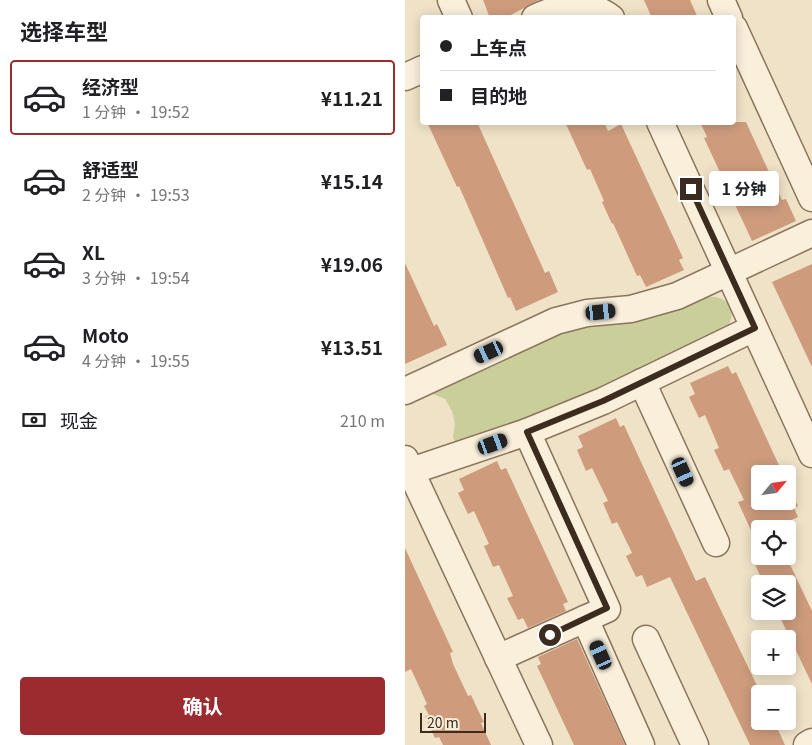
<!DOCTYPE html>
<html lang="zh">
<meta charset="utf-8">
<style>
:root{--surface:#fff;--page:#f6f6f6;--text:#202124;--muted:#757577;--line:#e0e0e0;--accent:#9b2b2f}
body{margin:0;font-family:Georgia,"Noto Sans SC",serif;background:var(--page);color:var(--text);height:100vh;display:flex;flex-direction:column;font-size:19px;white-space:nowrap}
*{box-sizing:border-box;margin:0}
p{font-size:16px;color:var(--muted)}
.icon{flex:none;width:28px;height:28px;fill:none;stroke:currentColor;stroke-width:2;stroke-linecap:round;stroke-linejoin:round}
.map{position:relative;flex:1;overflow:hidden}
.panel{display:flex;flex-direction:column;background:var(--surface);width:405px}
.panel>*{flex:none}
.hud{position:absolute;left:15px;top:15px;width:316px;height:110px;border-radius:5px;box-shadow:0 2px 12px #0003;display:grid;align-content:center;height:110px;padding:0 20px;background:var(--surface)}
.needle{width:32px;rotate:61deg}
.fabs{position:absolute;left:346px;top:465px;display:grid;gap:10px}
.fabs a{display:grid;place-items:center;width:45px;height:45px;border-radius:5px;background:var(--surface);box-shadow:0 2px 12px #0003;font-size:25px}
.scale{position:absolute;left:15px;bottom:12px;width:66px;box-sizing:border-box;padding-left:5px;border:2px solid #3c2c20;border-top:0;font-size:14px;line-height:18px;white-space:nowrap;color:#3c2c20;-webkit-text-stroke:4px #f6ecd7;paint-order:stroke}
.end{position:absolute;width:22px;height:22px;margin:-11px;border:6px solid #3c2c20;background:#fff;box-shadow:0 0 0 2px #fff}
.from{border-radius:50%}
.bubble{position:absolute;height:35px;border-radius:5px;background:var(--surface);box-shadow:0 2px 12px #0003;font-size:16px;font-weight:700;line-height:35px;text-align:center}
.car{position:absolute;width:15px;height:30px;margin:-15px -8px;border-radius:6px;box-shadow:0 0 4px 1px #0007;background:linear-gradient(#222 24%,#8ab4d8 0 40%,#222 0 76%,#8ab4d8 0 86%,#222 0)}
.hud b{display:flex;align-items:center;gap:18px;height:48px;font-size:19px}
.hud b+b{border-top:1px solid var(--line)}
.hud i{width:12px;height:12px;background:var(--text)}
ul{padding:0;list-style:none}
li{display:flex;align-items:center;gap:15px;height:75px;margin:0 10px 8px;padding:0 10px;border:2px solid transparent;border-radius:5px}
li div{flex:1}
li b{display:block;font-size:19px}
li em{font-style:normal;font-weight:700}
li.active{border-color:var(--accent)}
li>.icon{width:45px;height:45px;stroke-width:1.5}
h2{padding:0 20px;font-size:22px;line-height:60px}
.pay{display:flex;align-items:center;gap:12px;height:55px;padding:0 20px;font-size:19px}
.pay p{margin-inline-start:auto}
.primary-button{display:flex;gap:10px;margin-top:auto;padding:10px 20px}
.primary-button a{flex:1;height:58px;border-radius:5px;background:var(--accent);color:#fff;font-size:20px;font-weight:700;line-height:58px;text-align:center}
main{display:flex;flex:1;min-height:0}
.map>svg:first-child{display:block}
.green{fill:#c9ce9b}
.building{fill:#ce9c7d}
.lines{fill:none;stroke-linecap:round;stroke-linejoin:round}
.minor-casing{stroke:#8b745c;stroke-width:29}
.minor{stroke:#f9efdb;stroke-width:26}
.route{stroke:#3c2c20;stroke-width:6}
</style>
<main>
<section class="panel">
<h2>选择车型</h2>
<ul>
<li class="active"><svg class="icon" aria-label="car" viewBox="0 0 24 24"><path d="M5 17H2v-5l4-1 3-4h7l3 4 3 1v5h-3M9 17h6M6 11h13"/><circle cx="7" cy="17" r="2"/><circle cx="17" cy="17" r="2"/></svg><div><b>经济型</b><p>1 分钟 · 19:52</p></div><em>¥11.21</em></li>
<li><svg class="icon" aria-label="car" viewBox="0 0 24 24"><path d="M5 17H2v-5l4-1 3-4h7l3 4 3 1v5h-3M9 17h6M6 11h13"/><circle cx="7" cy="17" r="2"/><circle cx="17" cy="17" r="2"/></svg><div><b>舒适型</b><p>2 分钟 · 19:53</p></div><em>¥15.14</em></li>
<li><svg class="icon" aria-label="car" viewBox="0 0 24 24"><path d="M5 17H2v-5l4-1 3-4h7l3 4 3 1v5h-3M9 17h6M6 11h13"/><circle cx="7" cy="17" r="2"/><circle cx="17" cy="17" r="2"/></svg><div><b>XL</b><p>3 分钟 · 19:54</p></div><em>¥19.06</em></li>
<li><svg class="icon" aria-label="car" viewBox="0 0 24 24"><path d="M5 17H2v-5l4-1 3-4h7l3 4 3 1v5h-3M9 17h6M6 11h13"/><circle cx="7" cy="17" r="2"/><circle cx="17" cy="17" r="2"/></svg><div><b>Moto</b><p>4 分钟 · 19:55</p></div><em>¥13.51</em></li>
</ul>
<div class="pay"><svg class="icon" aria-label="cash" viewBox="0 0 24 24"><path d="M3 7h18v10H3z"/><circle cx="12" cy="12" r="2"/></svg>现金<p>210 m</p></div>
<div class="primary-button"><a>确认</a></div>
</section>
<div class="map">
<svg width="407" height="745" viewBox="0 0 407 745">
<rect width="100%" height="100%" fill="#efe2c7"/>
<path class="green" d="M304 297C325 295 334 315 320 330L216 379 136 414 51 445 48 437 50 424 47 411 40 399 28 394V388L174 325 248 318Z"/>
<g class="building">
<polygon points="78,0 134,0 100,18 85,18"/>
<polygon points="239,0 285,0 293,18 247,18"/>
<polygon points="22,122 72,122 140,273 144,271 153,292 111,311 105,297 103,298 54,186 52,187"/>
<polygon points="160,122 199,122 203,131 216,124 278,258 274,260 279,270 241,287 235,275 232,276 208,223 207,224 197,202 199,201 185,169 182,170"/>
<polygon points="295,122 341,122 377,200 381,199 391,221 347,241 299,138 302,137"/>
<polygon points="0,263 29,326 32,324 42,345 0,364"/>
<polygon points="407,264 407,367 367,282"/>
<polygon points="323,366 327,374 331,372 378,474 355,474 355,501 382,501 382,483 393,506 389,508 393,517 367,529 355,529 355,534 349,537 333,502 339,500 324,469 319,471 309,450 314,448 300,415 294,418 284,397 290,394 285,383"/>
<polygon points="211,418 215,427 219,425 291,581 300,577 356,694 355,721 369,721 380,745 345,745 265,577 242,587 237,575 231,577 221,556 227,553 212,522 207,524 198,503 203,501 187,468 181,471 172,450 178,447 173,436"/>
<polygon points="92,461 96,470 101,468 163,602 158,604 161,611 123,628 118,618 113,620 102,598 108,596 94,565 88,567 79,546 84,544 69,511 63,514 53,493 59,490 54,479"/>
<polygon points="0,548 48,652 45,653 48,664 63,696 66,695 73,710 79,722 76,723 86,745 38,745 34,737 30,738 20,717 24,715 19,706 22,704 6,669 0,672"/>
<polygon points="346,556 381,556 407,611 407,684 372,611 382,611 382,584 359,584"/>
<polygon points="172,639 220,745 169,745 132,666 136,664 133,657"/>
</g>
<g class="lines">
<g class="minor-casing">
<g id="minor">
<polyline points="46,0 54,18"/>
<polyline points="316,0 324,18"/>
<path d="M130 18C155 6 183 0 206 18"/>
<polyline points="329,28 407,198"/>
<polyline points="0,77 18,69"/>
<polyline points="255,122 407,454"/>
<polyline points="237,382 311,543"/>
<polyline points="0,391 151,321 182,313 226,309 272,296 407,233"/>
<polyline points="0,459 134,745"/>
<polyline points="6,471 122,432 198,401 349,328"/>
<polyline points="180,619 236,745"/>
<polyline points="241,639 290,745"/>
<polyline points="93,658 202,609 122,432"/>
<polyline points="402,745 407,742"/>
</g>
</g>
<use href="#minor" class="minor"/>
</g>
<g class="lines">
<polyline class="route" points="145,635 202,608 122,432 198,401 350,328 286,189"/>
</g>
</svg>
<div class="fabs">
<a><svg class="needle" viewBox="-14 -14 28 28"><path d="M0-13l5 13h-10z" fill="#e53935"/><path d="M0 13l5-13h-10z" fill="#757577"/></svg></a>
<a><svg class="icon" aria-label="locate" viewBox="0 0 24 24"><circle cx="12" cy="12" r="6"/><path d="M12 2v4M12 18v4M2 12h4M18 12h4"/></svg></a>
<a><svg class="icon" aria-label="layers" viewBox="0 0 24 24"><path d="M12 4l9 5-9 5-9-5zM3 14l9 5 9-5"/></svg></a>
<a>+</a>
<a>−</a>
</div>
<div class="scale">20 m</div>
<i class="end from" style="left:145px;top:635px"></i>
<i class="end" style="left:286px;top:189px"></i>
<div class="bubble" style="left:304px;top:171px;width:70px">1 分钟</div>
<i class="car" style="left:196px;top:312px;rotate:84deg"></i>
<i class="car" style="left:84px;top:352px;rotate:245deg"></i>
<i class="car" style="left:88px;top:444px;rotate:70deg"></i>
<i class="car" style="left:278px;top:472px;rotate:156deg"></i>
<i class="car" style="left:196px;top:655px;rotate:336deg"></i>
<div class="hud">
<b><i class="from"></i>上车点</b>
<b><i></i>目的地</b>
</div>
</div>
</main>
